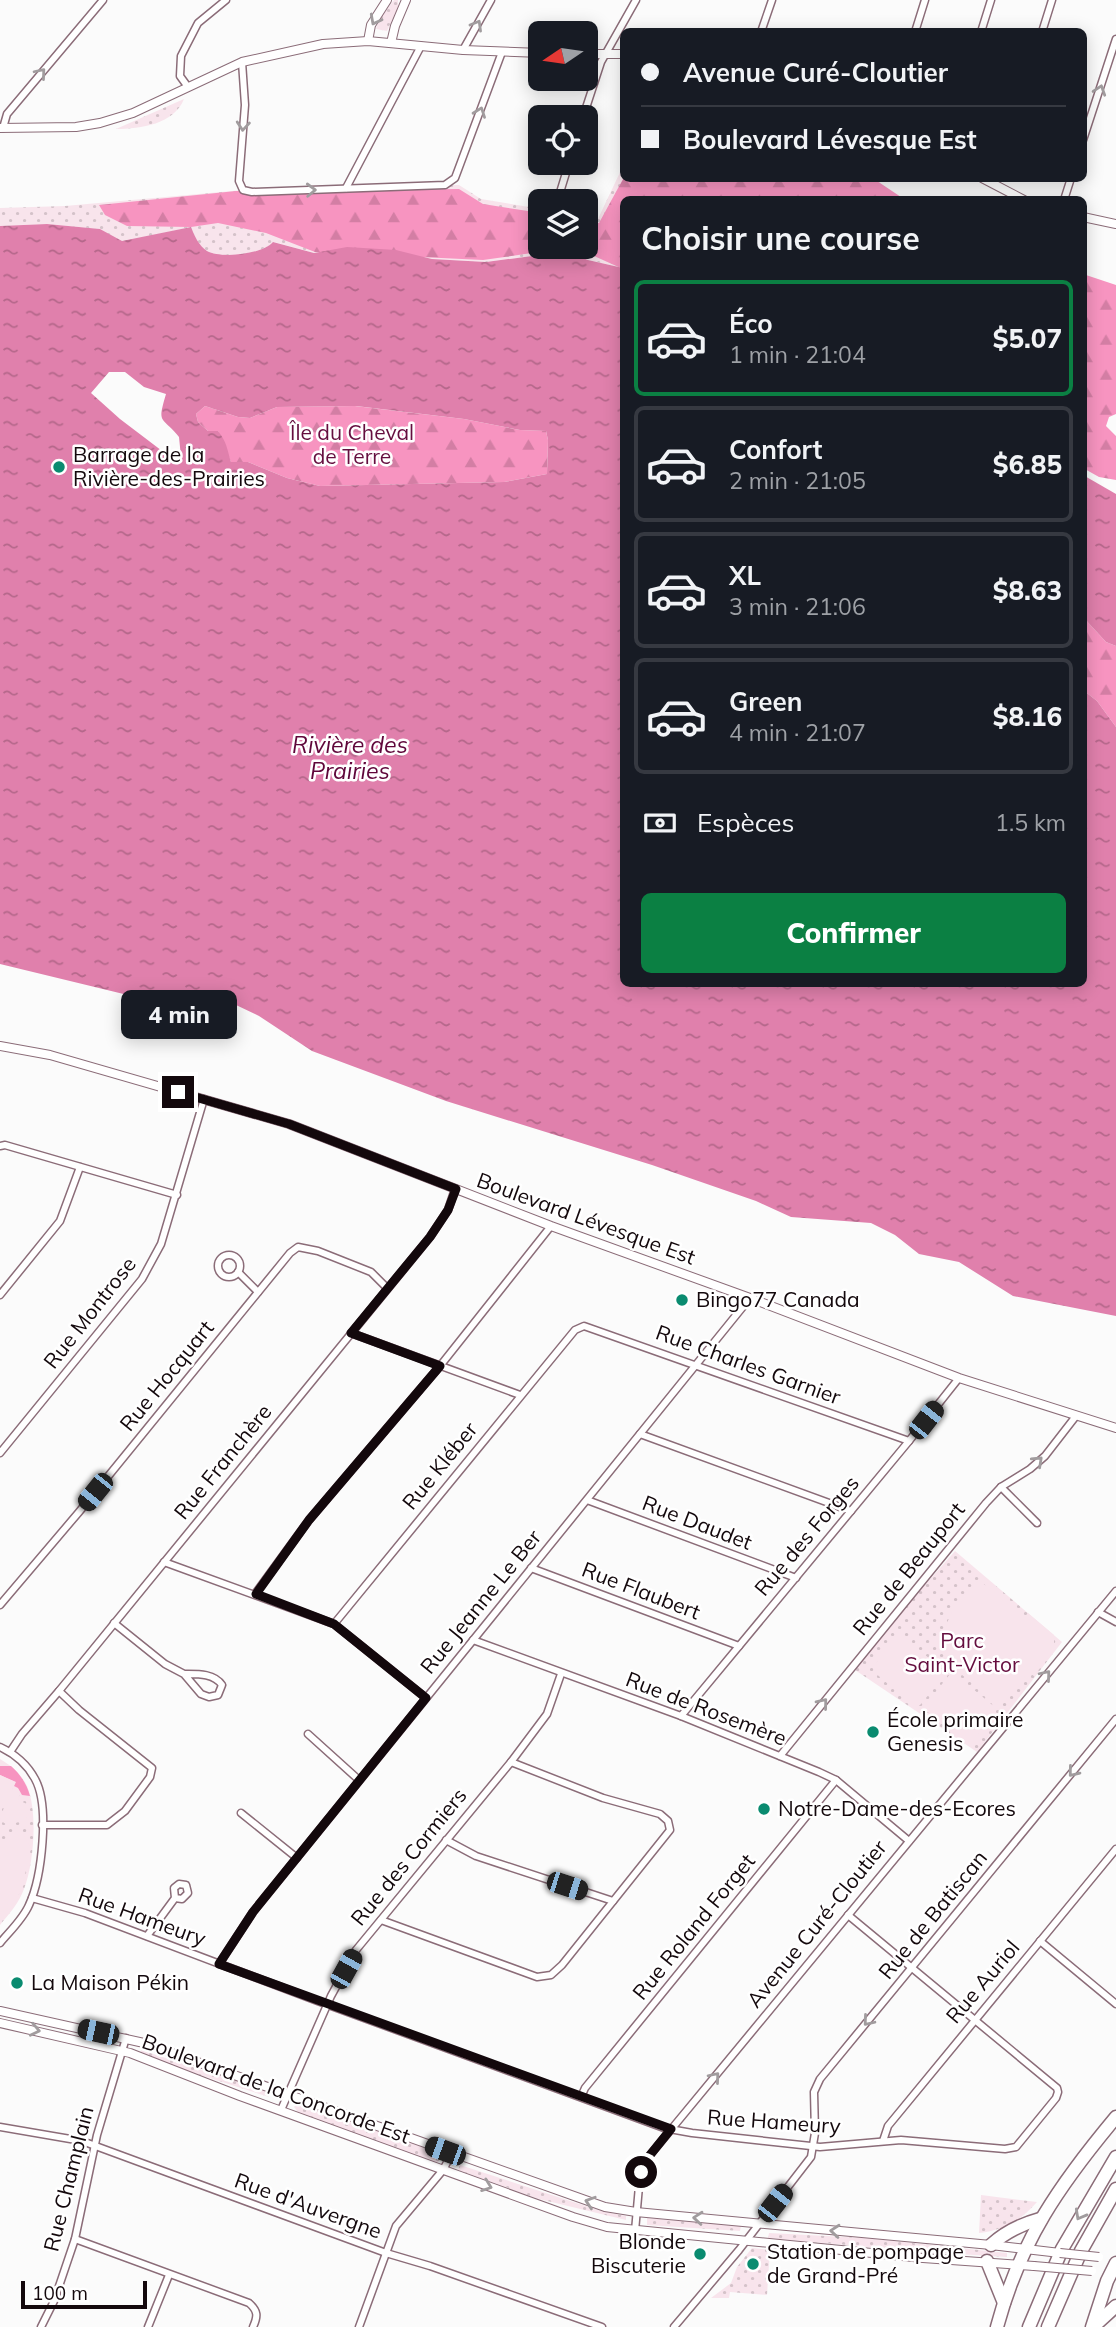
<!DOCTYPE html>
<html lang="fr">
<meta charset="utf-8">
<style>
:root{--surface:#171b24;--page:#20242c;--text:#f1f3f6;--muted:#9ea1a6;--line:#363941;--accent:#0b8043}
body{margin:0;font-family:Mulish,sans-serif;background:var(--page);color:var(--text);height:100vh;display:flex;flex-direction:column;font-size:26px;white-space:nowrap}
*{box-sizing:border-box;margin:0}
p{font-size:23px;color:var(--muted)}
.icon{flex:none;width:38px;height:38px;fill:none;stroke:currentColor;stroke-width:2;stroke-linecap:round;stroke-linejoin:round}
.map{position:relative;flex:1;overflow:hidden}
.drawer{position:absolute;left:620px;top:196px;width:467px;height:791px;display:flex;flex-direction:column;background:var(--surface);border-radius:10px;box-shadow:0 4px 18px #0003}
.drawer>*{flex:none}
.hud{position:absolute;left:620px;top:28px;width:467px;height:154px;border-radius:10px;box-shadow:0 4px 18px #0003;display:grid;align-content:center;height:154px;padding:0 21px;background:var(--surface)}
.needle{width:46px;rotate:257deg}
.tools{position:absolute;left:528px;top:21px;display:grid;gap:14px}
.tools a{display:grid;place-items:center;width:70px;height:70px;border-radius:10px;background:var(--surface);box-shadow:0 4px 18px #0003;font-size:35px}
.scale{position:absolute;left:21px;bottom:18px;width:126px;box-sizing:border-box;padding-left:7px;border:4px solid #13080c;border-top:0;font-size:19px;line-height:24px;white-space:nowrap;color:#13080c;-webkit-text-stroke:5px #fff;paint-order:stroke}
.end{position:absolute;width:32px;height:32px;margin:-16px;border:9px solid #13080c;background:#fff;box-shadow:0 0 0 4px #fff}
.from{border-radius:50%}
.bubble{position:absolute;height:49px;border-radius:10px;background:var(--surface);box-shadow:0 4px 18px #0003;font-size:23px;font-weight:800;line-height:49px;text-align:center}
.car{position:absolute;width:21px;height:42px;margin:-21px -10px;border-radius:9px;box-shadow:0 0 5px 2px #0007;background:linear-gradient(#222 24%,#8ab4d8 0 40%,#222 0 76%,#8ab4d8 0 86%,#222 0)}
.hud b{display:flex;align-items:center;gap:24px;height:66px;font-size:26px}
.hud b+b{border-top:2px solid var(--line)}
.hud i{width:18px;height:18px;background:var(--text)}
ul{padding:0;list-style:none}
li{display:flex;align-items:center;gap:21px;height:116px;margin:0 14px 10px;padding:0 7px;border:4px solid var(--line);border-radius:10px}
li div{flex:1}
li b{display:block;font-size:26px}
li em{font-style:normal;font-weight:800}
li.current{border-color:var(--accent)}
li>.icon{width:63px;height:63px;stroke-width:1.5}
h2{padding:0 21px;font-size:32px;line-height:84px}
.pay{display:flex;align-items:center;gap:18px;height:77px;padding:0 21px;font-size:26px}
.pay p{margin-inline-start:auto}
.button{display:flex;gap:14px;margin-top:auto;padding:14px 21px}
.button a{flex:1;height:80px;border-radius:10px;background:var(--accent);color:#fff;font-size:28px;font-weight:800;line-height:80px;text-align:center}
.map>svg:first-child{display:block}
.green{fill:url(#green-dots)}
.forest{fill:url(#forest-firs)}
.pitch{fill:#f8e4ec}
.water{fill:url(#water-ripples);fill-rule:evenodd}
.lines{fill:none;stroke-linecap:round;stroke-linejoin:round}
.minor-casing{stroke:#8b6c78;stroke-width:9}
.tertiary-casing{stroke:#8b6c78;stroke-width:10}
.motorway-casing{stroke:#8b6c78;stroke-width:15}
.minor{stroke:#fff;stroke-width:6}
.tertiary{stroke:#fff;stroke-width:8}
.motorway{stroke:#fff;stroke-width:12}
.tertiary-bridge-casing{stroke:#8b6c78;stroke-width:10;stroke-linecap:butt}
.tertiary-bridge{stroke:#fff;stroke-width:8}
.oneway{stroke:#a19c9e}
.route{stroke:#13080c;stroke-width:9}
.poi-dot{fill:#0a8b70;stroke:#fff;stroke-width:2.5}
.labels{text-anchor:middle;stroke-width:5;stroke-linejoin:round;paint-order:stroke}
.park-label{font-size:21px;fill:#650e3f;stroke:#fff}
.poi-label{font-size:21px;fill:#13080c;stroke:#fff;text-anchor:start}
.street-label{font-size:21px;fill:#13080c;stroke:#fff}
.water-label{font-size:23px;font-style:italic;fill:#5f063a;stroke:#fff}
</style>
<div class="map">
<svg width="1116" height="2327" viewBox="0 0 1116 2327">
<defs>
<pattern id="green-dots" width="8" height="8" patternUnits="userSpaceOnUse" patternTransform="scale(1.75)"><rect width="8" height="8" fill="#f8e4ec"/><path d="M2 2h.1M6 6h.1" fill="none" stroke="#d4c2c9" stroke-width="1.8" stroke-linecap="round"/></pattern>
<pattern id="forest-firs" width="22" height="20" patternUnits="userSpaceOnUse" patternTransform="scale(1.75)"><rect width="22" height="20" fill="#f794c0"/><path d="M5 1l3.5 6h-7zM16 11l3.5 6h-7z" fill="#d37ea4"/></pattern>
<pattern id="water-ripples" width="26" height="14" patternUnits="userSpaceOnUse" patternTransform="scale(1.75)"><rect width="26" height="14" fill="#e080ac"/><path d="M2 4q2-2 4 0t4 0M15 11q2-2 4 0t4 0" fill="none" stroke="#b4678a"/></pattern>
</defs>
<rect width="100%" height="100%" fill="#fbfbfb"/>
<g class="green">
<polygon points="394,0 398,0 398,7 387,31 376,29 379,20"/>
<path d="M184 99C174 124 141 129 116 129Z"/>
<path d="M623 166V178L881 179 878 192 623 200V268L588 260 569 253 532 256 486 262 432 259 396 250 347 247 314 253 274 242C262 254 222 259 207 251 199 246 193 235 191 227L122 242 100 229 47 224 0 226V208L65 206 243 190 459 185 481 199 541 209V247H586V219L597 221Z"/>
<polygon points="955,1551 1062,1642 977,1752 852,1668"/>
<path d="M0 1759C12 1766 21 1774 27 1786 38 1811 34 1864 24 1889 19 1903 9 1914 0 1925Z"/>
<polygon points="141,2050 270,2092 269,2097 175,2067 141,2052"/>
<polygon points="298,2103 437,2152 441,2155 441,2159 438,2162 434,2162 298,2112 294,2107"/>
<polygon points="460,2165 601,2211 626,2216 626,2220 539,2199 458,2170"/>
<path d="M981 2195 1037 2202C1020 2221 1004 2230 979 2233Z"/>
<polygon points="647,2218 741,2226 740,2231 647,2225"/>
<polygon points="769,2233 865,2238 1007,2253 1007,2257 924,2252 768,2238"/>
<polygon points="752,2248 770,2250 767,2295 730,2292 729,2298 711,2298 731,2283 737,2267"/>
</g>
<g class="forest">
<polygon points="623,179 877,179 877,181 904,199 623,200 623,269 574,247 586,247 586,221 599,223"/>
<polygon points="459,189 483,204 541,213 541,247 574,247 483,260 315,252 266,233 218,223 191,227 127,226 105,215 99,205 236,191"/>
<polygon points="1083,274 1116,285 1116,414 1109,417 1106,426 1116,436 1116,480 1099,477 1083,468"/>
<polygon points="205,406 238,417 250,418 277,407 355,406 464,419 520,430 546,431 548,440 547,474 504,482 320,486 287,478 248,462 231,462 218,431 208,431 198,422 196,414"/>
<polygon points="1083,617 1106,642 1116,646 1116,727 1097,701 1083,690"/>
<path d="M0 1766H11C20 1774 27 1784 30 1796L22 1795 18 1788 14 1786 15 1782 0 1775Z"/>
</g>
<g class="pitch">
<path d="M979 1580 1024 1618 1028 1613 1054 1635V1650L1034 1676 1029 1672 1000 1706 945 1661C939 1627 953 1602 979 1580Z"/>
<polygon points="902,1636 947,1673 920,1705 914,1706 874,1672 873,1666 898,1638"/>
<polygon points="950,1674 955,1674 996,1708 996,1713 971,1743 966,1744 923,1708"/>
<polygon points="0,1775 16,1782 12,1790 20,1793 18,1800 27,1804 28,1816 23,1821 7,1825 0,1820 4,1807 0,1805"/>
<polygon points="14,1834 23,1834 31,1848 21,1892 0,1918 0,1839 13,1840"/>
</g>
<g class="water">
<path d="M47 224 100 229 122 241 191 227C194 235 199 246 207 251 222 259 263 254 273 242L314 253 347 247 396 250 432 259 486 262 532 256 570 253 588 260 623 268V984H1083V690L1097 701 1116 727V1316L1013 1296 959 1262 919 1254 895 1235 871 1223 791 1217 756 1201 652 1165 446 1101 312 1051 259 1016 236 1005 217 1003 166 1008 140 998 0 964V226ZM109 372H125L144 387 166 394C157 425 161 415 179 437L181 457 174 460 120 419 91 393ZM205 406 238 417 250 418 277 407 356 406 464 419 520 430 546 431 548 440 547 474 504 482 320 486 287 478 248 462H231C227 449 227 442 218 431H208L198 422 196 414Z"/>
<polygon points="1083,475 1116,494 1116,646 1106,642 1083,617"/>
</g>
<g class="lines">
<g class="minor-casing">
<g id="minor">
<polyline points="761,32 772,0"/>
<polyline points="915,32 925,0"/>
<polyline points="981,32 991,0"/>
<polyline points="1042,32 1052,0"/>
<polyline points="463,50 491,0"/>
<polyline points="242,62 245,105 239,181 243,190 252,192 445,185 455,178 502,52"/>
<polyline points="188,87 180,76 181,56 198,23 226,0"/>
<polyline points="583,117 601,62 636,0"/>
<polyline points="3,128 7,114 103,0"/>
<polyline points="1083,140 1116,39"/>
<polyline points="346,188 421,46"/>
<polyline points="558,199 569,163"/>
<polyline points="1064,200 1071,178"/>
<polyline points="0,1146 5,1145 177,1195"/>
<circle cx="229" cy="1266" r="11"/>
<polyline points="238,1272 258,1292"/>
<polyline points="0,1295 60,1221 80,1167"/>
<polyline points="351,1333 520,1395"/>
<polyline points="640,1434 851,1511"/>
<polyline points="0,1453 142,1279 161,1244 204,1099"/>
<polyline points="1001,1487 1037,1523"/>
<polyline points="587,1500 796,1578"/>
<polyline points="164,1562 334,1624 426,1698"/>
<polyline points="531,1568 739,1646"/>
<polyline points="255,1594 309,1520 440,1366 551,1226"/>
<polyline points="0,1605 79,1512 290,1253 298,1247 318,1251 371,1272 387,1288"/>
<polyline points="1098,1612 1116,1622"/>
<path d="M114 1623 165 1664 184 1674 201 1694 209 1697 218 1695 222 1685C214 1673 197 1674 184 1674"/>
<polyline points="334,1624 575,1330 584,1326 909,1441"/>
<polyline points="473,1640 681,1716 819,1772 836,1780 909,1841"/>
<polyline points="681,1716 909,1441 959,1378"/>
<polyline points="308,1734 359,1780"/>
<path d="M0 1747C15 1754 27 1764 35 1779 50 1806 42 1877 29 1905 23 1919 10 1931 0 1943"/>
<polyline points="10,1752 22,1734 59,1691 430,1237 448,1210 455,1189"/>
<polyline points="780,1756 986,1503 1001,1487 1030,1469 1045,1456 1076,1416"/>
<polyline points="241,1813 297,1858"/>
<polyline points="42,1825 107,1825 125,1811 150,1777 152,1768 79,1710 59,1691"/>
<polyline points="446,1840 476,1856 613,1901"/>
<polyline points="32,1898 85,1913 315,2000 664,2128 692,2133 820,2147 901,2140 1005,2149 1016,2147 1056,2098 1058,2092 1057,2088 848,1915"/>
<polyline points="381,1920 537,1977 551,1975 562,1965 670,1830 668,1821 660,1814 603,1798 511,1762"/>
<polyline points="147,1936 175,1898 174,1888 179,1884 186,1885 188,1893 182,1899 175,1898"/>
<polyline points="1040,1941 1116,2004"/>
<polyline points="219,1964 253,1912 750,1298"/>
<polyline points="581,2097 585,2088 836,1780"/>
<polyline points="281,2110 331,1996 356,1950 511,1762 547,1714 561,1674"/>
<polyline points="0,2127 82,2141 386,2253 430,2266 602,2327"/>
<polyline points="883,2141 888,2126 1116,1849"/>
<polyline points="635,2231 640,2175 650,2155 1116,1591"/>
<path d="M75 2239 249 2303C258 2311 258 2316 253 2327"/>
<polyline points="41,2327 54,2301 75,2239 97,2135 126,2038"/>
<polyline points="148,2327 169,2275"/>
<polyline points="359,2327 396,2226 443,2170 452,2153"/>
<polyline points="674,2327 739,2250 811,2157 815,2133 814,2092 820,2079 1116,1719"/>
</g>
</g>
<g class="tertiary-casing">
<g id="tertiary">
<polyline points="368,41 371,25 387,0"/>
<polyline points="391,43 395,26 406,0"/>
<polyline points="586,54 623,54"/>
<polyline points="0,128 76,127 100,123 133,113 242,62 323,44 368,41 463,50 541,53"/>
<polyline points="982,178 1024,200"/>
<polyline points="1083,217 1116,224"/>
<polyline points="0,1046 50,1055 289,1124 551,1226 750,1298 959,1378 1116,1428"/>
<polyline points="0,2011 144,2043 605,2207 636,2212 991,2245 1060,2253"/>
<polyline points="0,2023 130,2053 240,2096 573,2217 607,2227 923,2258 1034,2266"/>
</g>
</g>
<g class="motorway-casing">
<g id="motorway">
<path d="M991 2245C1005 2232 1022 2224 1040 2219"/>
<polyline points="987,2261 1004,2303"/>
<path d="M997 2327C1020 2241 1060 2184 1116 2117"/>
<polyline points="1029,2327 1062,2249 1116,2157"/>
<polyline points="1048,2327 1081,2251 1116,2189"/>
<polyline points="1092,2327 1107,2281 1116,2263"/>
<polyline points="1093,2327 1116,2306"/>
</g>
</g>
<use href="#minor" class="minor"/>
<use href="#tertiary" class="tertiary"/>
<use href="#motorway" class="motorway"/>
<g class="tertiary-bridge-casing">
<g id="tertiary-bridge">
<polyline points="1060,2253 1099,2257"/>
<polyline points="1034,2266 1092,2271"/>
</g>
</g>
<use href="#tertiary-bridge" class="tertiary-bridge"/>
</g>
<defs><path id="oneway-chevron" d="M-2-3.5L2.5 0L-2 3.5" fill="none" stroke-width="1.6" stroke-linecap="round" stroke-linejoin="round" transform="scale(1.75)"/></defs>
<g class="oneway">
<use href="#oneway-chevron" transform="translate(375 20) rotate(118)"/>
<use href="#oneway-chevron" transform="translate(477 25) rotate(-60)"/>
<use href="#oneway-chevron" transform="translate(41 73) rotate(-50)"/>
<use href="#oneway-chevron" transform="translate(1100 90) rotate(-72)"/>
<use href="#oneway-chevron" transform="translate(480 112) rotate(-70)"/>
<use href="#oneway-chevron" transform="translate(243 126) rotate(95)"/>
<use href="#oneway-chevron" transform="translate(311 190) rotate(-2)"/>
<use href="#oneway-chevron" transform="translate(1038 1461) rotate(-43)"/>
<use href="#oneway-chevron" transform="translate(1046 1675) rotate(-50)"/>
<use href="#oneway-chevron" transform="translate(823 1703) rotate(-51)"/>
<use href="#oneway-chevron" transform="translate(1073 1772) rotate(129)"/>
<use href="#oneway-chevron" transform="translate(868 2021) rotate(130)"/>
<use href="#oneway-chevron" transform="translate(35 2030) rotate(12)"/>
<use href="#oneway-chevron" transform="translate(715 2077) rotate(-50)"/>
<use href="#oneway-chevron" transform="translate(487 2186) rotate(20)"/>
<use href="#oneway-chevron" transform="translate(590 2202) rotate(-162)"/>
<use href="#oneway-chevron" transform="translate(1080 2215) rotate(119)"/>
<use href="#oneway-chevron" transform="translate(698 2218) rotate(-175)"/>
<use href="#oneway-chevron" transform="translate(835 2231) rotate(-175)"/>
</g>
<g class="lines">
<polyline class="route" points="178,1092 289,1124 456,1189 448,1210 430,1237 351,1333 440,1366 309,1520 256,1594 334,1624 426,1698 253,1912 219,1964 671,2129 646,2160 641,2172"/>
</g>
<g class="poi-dot">
<circle cx="59" cy="467" r="7"/>
<circle cx="682" cy="1300" r="7"/>
<circle cx="873" cy="1732" r="7"/>
<circle cx="764" cy="1809" r="7"/>
<circle cx="17" cy="1983" r="7"/>
<circle cx="700" cy="2254" r="7"/>
<circle cx="753" cy="2264" r="7"/>
</g>
<g class="labels">
<g class="park-label">
<text x="352" y="440">Île du Cheval<tspan x="352" dy="24">de Terre</tspan></text>
<text x="962" y="1648">Parc<tspan x="962" dy="24">Saint-Victor</tspan></text>
</g>
<g class="poi-label">
<text x="73" y="462">Barrage de la<tspan x="73" dy="24">Rivière-des-Prairies</tspan></text>
<text x="696" y="1307">Bingo77 Canada</text>
<text x="887" y="1727">École primaire<tspan x="887" dy="24">Genesis</tspan></text>
<text x="778" y="1816">Notre-Dame-des-Ecores</text>
<text x="31" y="1990">La Maison Pékin</text>
<text x="686" y="2249" text-anchor="end">Blonde<tspan x="686" dy="24">Biscuterie</tspan></text>
<text x="767" y="2259">Station de pompage<tspan x="767" dy="24">de Grand-Pré</tspan></text>
</g>
<g class="street-label">
<text transform="translate(586 1219) rotate(20)" y="7">Boulevard Lévesque Est</text>
<text transform="translate(90 1313) rotate(-52)" y="7">Rue Montrose</text>
<text transform="translate(748 1365) rotate(20)" y="7">Rue Charles Garnier</text>
<text transform="translate(167 1376) rotate(-51)" y="7">Rue Hocquart</text>
<text transform="translate(223 1462) rotate(-51)" y="7">Rue Franchère</text>
<text transform="translate(440 1466) rotate(-51)" y="7">Rue Kléber</text>
<text transform="translate(697 1523) rotate(21)" y="7">Rue Daudet</text>
<text transform="translate(807 1536) rotate(-50)" y="7">Rue des Forges</text>
<text transform="translate(909 1569) rotate(-51)" y="7">Rue de Beauport</text>
<text transform="translate(641 1591) rotate(21)" y="7">Rue Flaubert</text>
<text transform="translate(481 1602) rotate(-51)" y="7">Rue Jeanne Le Ber</text>
<text transform="translate(706 1709) rotate(21)" y="7">Rue de Rosemère</text>
<text transform="translate(409 1857) rotate(-51)" y="7">Rue des Cormiers</text>
<text transform="translate(933 1915) rotate(-51)" y="7">Rue de Batiscan</text>
<text transform="translate(142 1917) rotate(20)" y="7">Rue Hameury</text>
<text transform="translate(817 1924) rotate(-51)" y="7">Avenue Curé-Cloutier</text>
<text transform="translate(694 1927) rotate(-51)" y="7">Rue Roland Forget</text>
<text transform="translate(983 1982) rotate(-50)" y="7">Rue Auriol</text>
<text transform="translate(276 2089) rotate(20)" y="7">Boulevard de la Concorde Est</text>
<text transform="translate(774 2122) rotate(4)" y="7">Rue Hameury</text>
<text transform="translate(69 2179) rotate(-76)" y="7">Rue Champlain</text>
<text transform="translate(308 2206) rotate(20)" y="7">Rue d'Auvergne</text>
</g>
<g class="water-label">
<text x="350" y="753">Rivière des<tspan x="350" dy="26">Prairies</tspan></text>
</g>
</g>
</svg>
<div class="tools">
<a><svg class="needle" viewBox="-14 -14 28 28"><path d="M0-13l5 13h-10z" fill="#e53935"/><path d="M0 13l5-13h-10z" fill="#9ea1a6"/></svg></a>
<a><svg class="icon" aria-label="locate" viewBox="0 0 24 24"><circle cx="12" cy="12" r="6"/><path d="M12 2v4M12 18v4M2 12h4M18 12h4"/></svg></a>
<a><svg class="icon" aria-label="layers" viewBox="0 0 24 24"><path d="M12 4l9 5-9 5-9-5zM3 14l9 5 9-5"/></svg></a>
</div>
<div class="scale">100 m</div>
<i class="end from" style="left:641px;top:2172px"></i>
<i class="end" style="left:178px;top:1092px"></i>
<div class="bubble" style="left:121px;top:990px;width:116px">4 min</div>
<i class="car" style="left:926px;top:1420px;rotate:38deg"></i>
<i class="car" style="left:95px;top:1492px;rotate:219deg"></i>
<i class="car" style="left:567px;top:1886px;rotate:108deg"></i>
<i class="car" style="left:346px;top:1969px;rotate:29deg"></i>
<i class="car" style="left:98px;top:2032px;rotate:282deg"></i>
<i class="car" style="left:445px;top:2151px;rotate:290deg"></i>
<i class="car" style="left:775px;top:2203px;rotate:38deg"></i>
<div class="hud">
<b><i class="from"></i>Avenue Curé-Cloutier</b>
<b><i></i>Boulevard Lévesque Est</b>
</div>
<section class="drawer">
<h2>Choisir une course</h2>
<ul>
<li class="current"><svg class="icon" aria-label="car" viewBox="0 0 24 24"><path d="M5 17H2v-5l4-1 3-4h7l3 4 3 1v5h-3M9 17h6M6 11h13"/><circle cx="7" cy="17" r="2"/><circle cx="17" cy="17" r="2"/></svg><div><b>Éco</b><p>1 min · 21:04</p></div><em>$5.07</em></li>
<li><svg class="icon" aria-label="car" viewBox="0 0 24 24"><path d="M5 17H2v-5l4-1 3-4h7l3 4 3 1v5h-3M9 17h6M6 11h13"/><circle cx="7" cy="17" r="2"/><circle cx="17" cy="17" r="2"/></svg><div><b>Confort</b><p>2 min · 21:05</p></div><em>$6.85</em></li>
<li><svg class="icon" aria-label="car" viewBox="0 0 24 24"><path d="M5 17H2v-5l4-1 3-4h7l3 4 3 1v5h-3M9 17h6M6 11h13"/><circle cx="7" cy="17" r="2"/><circle cx="17" cy="17" r="2"/></svg><div><b>XL</b><p>3 min · 21:06</p></div><em>$8.63</em></li>
<li><svg class="icon" aria-label="car" viewBox="0 0 24 24"><path d="M5 17H2v-5l4-1 3-4h7l3 4 3 1v5h-3M9 17h6M6 11h13"/><circle cx="7" cy="17" r="2"/><circle cx="17" cy="17" r="2"/></svg><div><b>Green</b><p>4 min · 21:07</p></div><em>$8.16</em></li>
</ul>
<div class="pay"><svg class="icon" aria-label="cash" viewBox="0 0 24 24"><path d="M3 7h18v10H3z"/><circle cx="12" cy="12" r="2"/></svg>Espèces<p>1.5 km</p></div>
<div class="button"><a>Confirmer</a></div>
</section>
</div>
